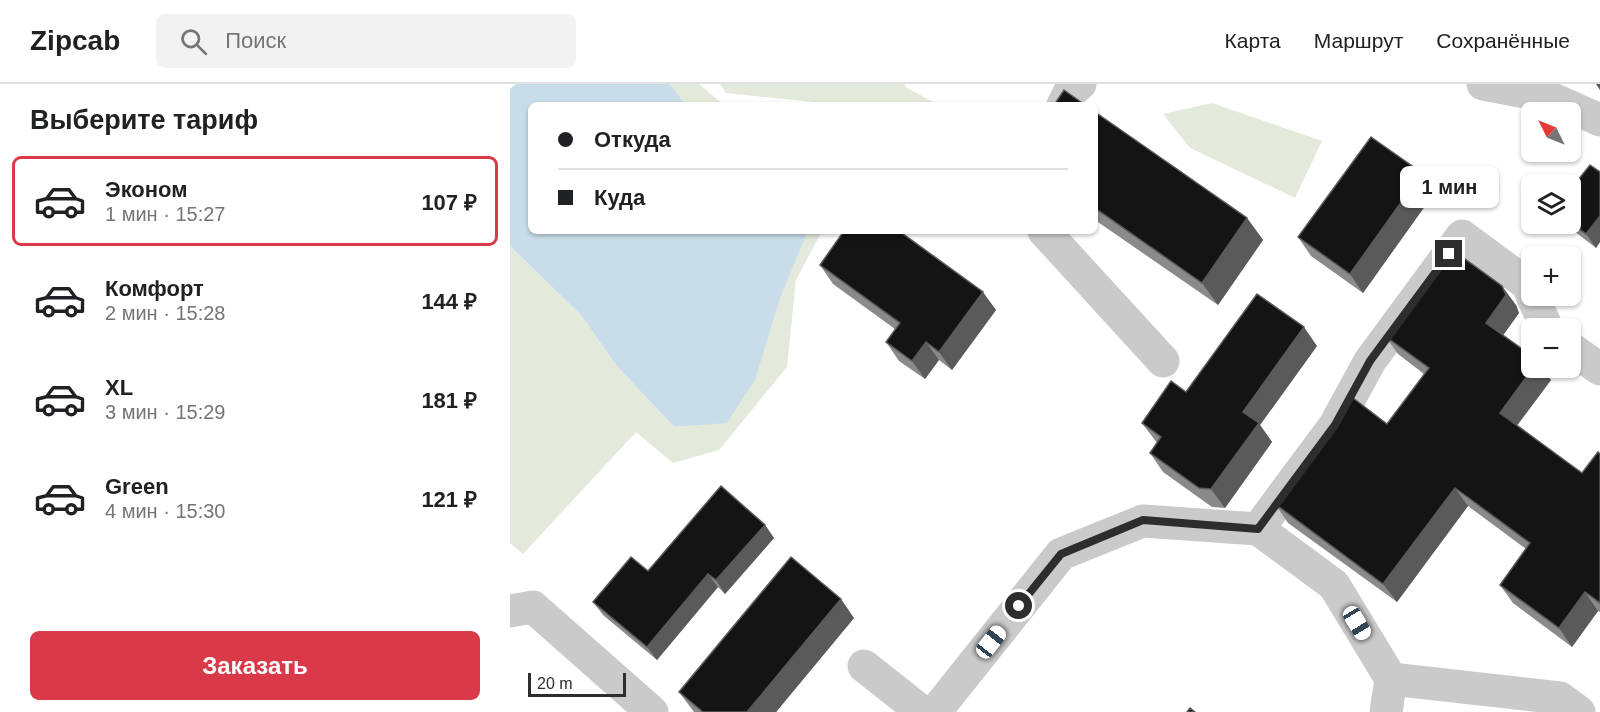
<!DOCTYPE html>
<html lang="ru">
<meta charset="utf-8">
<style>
:root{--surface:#fff;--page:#f2f2f2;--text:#202124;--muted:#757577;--line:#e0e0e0;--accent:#da394a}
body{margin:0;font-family:Helvetica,sans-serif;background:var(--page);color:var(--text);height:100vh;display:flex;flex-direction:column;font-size:22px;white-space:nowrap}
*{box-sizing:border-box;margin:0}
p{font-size:20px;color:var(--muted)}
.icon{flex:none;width:33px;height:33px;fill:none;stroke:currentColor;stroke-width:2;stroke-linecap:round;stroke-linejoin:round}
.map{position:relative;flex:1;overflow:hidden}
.sheet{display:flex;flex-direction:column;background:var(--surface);width:510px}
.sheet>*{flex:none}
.banner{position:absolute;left:18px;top:18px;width:570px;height:132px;border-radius:9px;box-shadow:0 2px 4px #0004;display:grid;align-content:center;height:132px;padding:0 30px;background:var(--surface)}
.needle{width:39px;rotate:313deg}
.buttons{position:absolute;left:1011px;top:18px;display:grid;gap:12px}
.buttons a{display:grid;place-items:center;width:60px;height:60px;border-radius:9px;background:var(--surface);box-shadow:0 2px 4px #0004;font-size:30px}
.scale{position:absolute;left:18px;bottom:15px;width:98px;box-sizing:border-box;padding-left:6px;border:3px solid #2d2d2d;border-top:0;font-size:16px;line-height:21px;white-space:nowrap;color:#2d2d2d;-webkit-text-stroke:4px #fff;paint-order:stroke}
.end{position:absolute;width:27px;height:27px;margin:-14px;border:8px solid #2d2d2d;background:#fff;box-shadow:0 0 0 3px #fff}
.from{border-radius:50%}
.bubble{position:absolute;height:42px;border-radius:9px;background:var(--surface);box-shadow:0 2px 4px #0004;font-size:20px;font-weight:700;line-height:42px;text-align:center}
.car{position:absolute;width:18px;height:36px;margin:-18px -9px;border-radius:8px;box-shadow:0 0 4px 2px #0007;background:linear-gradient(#fff 24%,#345 0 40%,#fff 0 76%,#345 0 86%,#fff 0)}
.banner b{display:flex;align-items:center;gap:21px;height:57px;font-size:22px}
.banner b+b{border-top:2px solid var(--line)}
.banner i{width:15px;height:15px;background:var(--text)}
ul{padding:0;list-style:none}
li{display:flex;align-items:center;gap:18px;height:90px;margin:0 12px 9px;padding:0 18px;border:3px solid transparent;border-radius:9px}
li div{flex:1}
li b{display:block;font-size:22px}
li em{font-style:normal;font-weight:700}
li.selected{border-color:var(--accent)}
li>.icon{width:54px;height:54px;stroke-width:1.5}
h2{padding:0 30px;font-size:27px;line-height:72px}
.cta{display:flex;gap:12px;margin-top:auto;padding:12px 30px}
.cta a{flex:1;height:69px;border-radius:9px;background:var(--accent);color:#fff;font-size:24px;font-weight:700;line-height:69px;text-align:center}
header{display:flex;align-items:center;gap:36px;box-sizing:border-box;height:84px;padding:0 30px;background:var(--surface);border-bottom:2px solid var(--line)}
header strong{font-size:28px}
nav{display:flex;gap:33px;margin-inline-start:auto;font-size:21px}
.search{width:420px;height:54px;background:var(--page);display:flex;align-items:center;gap:15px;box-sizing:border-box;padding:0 21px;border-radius:9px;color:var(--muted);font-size:22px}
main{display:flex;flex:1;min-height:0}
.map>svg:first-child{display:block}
.green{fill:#e3eadb}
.water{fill:#c8dde9}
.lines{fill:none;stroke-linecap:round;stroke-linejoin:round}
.minor{stroke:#cacaca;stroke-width:33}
.wall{fill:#8a8a8a}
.shaded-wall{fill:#5a5a5a}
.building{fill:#141414;stroke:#5a5a5a;stroke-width:1.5}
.route{stroke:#2d2d2d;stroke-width:8}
</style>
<header>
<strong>Zipcab</strong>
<div class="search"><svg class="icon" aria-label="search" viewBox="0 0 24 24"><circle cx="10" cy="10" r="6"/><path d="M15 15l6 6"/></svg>Поиск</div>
<nav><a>Карта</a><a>Маршрут</a><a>Сохранённые</a></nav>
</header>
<main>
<section class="sheet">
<h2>Выберите тариф</h2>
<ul>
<li class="selected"><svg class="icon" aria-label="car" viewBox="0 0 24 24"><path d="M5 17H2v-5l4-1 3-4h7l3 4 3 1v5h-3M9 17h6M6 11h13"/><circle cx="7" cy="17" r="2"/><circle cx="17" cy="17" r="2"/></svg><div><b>Эконом</b><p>1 мин · 15:27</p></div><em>107 ₽</em></li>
<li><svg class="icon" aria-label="car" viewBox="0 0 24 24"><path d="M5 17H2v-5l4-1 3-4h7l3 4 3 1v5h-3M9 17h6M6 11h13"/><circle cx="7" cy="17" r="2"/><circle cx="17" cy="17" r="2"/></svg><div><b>Комфорт</b><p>2 мин · 15:28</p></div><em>144 ₽</em></li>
<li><svg class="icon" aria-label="car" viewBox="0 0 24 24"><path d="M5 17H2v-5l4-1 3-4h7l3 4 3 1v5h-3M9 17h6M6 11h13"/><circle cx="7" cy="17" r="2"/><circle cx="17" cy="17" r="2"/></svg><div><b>XL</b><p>3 мин · 15:29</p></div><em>181 ₽</em></li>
<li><svg class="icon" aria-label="car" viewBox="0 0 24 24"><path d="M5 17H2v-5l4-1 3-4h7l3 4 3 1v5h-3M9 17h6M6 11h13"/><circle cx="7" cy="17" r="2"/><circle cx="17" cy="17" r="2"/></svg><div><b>Green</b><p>4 мин · 15:30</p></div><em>121 ₽</em></li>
</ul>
<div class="cta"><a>Заказать</a></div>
</section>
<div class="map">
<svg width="1090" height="628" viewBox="0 0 1090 628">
<rect width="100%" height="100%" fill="#fff"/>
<g class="green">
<polygon points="160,0 189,0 214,21 176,21"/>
<polygon points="210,0 394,0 397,4 429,21 304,21 303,18 216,9"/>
<polygon points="702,19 812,57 785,114 680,64 653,30"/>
<polygon points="298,147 312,147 286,196 277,283 209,366 163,379 126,348 13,470 0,459 0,162 71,231 106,281 164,343 217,338"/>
</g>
<polygon class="water" points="6,0 160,0 176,21 21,21 21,147 298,147 270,214 245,296 217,339 164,343 106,281 71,231 0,162 0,5"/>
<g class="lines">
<g class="minor">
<polyline points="973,0 1036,12 1090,36"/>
<polyline points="553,21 559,9 570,0"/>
<polyline points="534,147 653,277"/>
<polyline points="1022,212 1037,244"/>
<polyline points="1060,264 1090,285"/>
<polyline points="0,527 23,523 142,628"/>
<polyline points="354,582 412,628"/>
<polyline points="881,595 1050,614 1069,628"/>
<polyline points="425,628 551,470 633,437 748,445"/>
<polyline points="876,628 881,595 824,501 748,445 825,341 860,277 952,152 1017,200 1022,210"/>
</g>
</g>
<g class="wall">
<polygon points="585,28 737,134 753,156 708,221 585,136"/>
<polygon points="1090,88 1090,158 1086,164 1055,140 1060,140 1060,106"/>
<polygon points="925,108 853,209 801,172 788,153"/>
<polygon points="310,181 486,226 442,286 429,276 415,295 389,277 376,258 385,245 323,200"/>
<polygon points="1006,221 1009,229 993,251 1041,296 1007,341 1072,389 1090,370 1090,528 1088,527 1062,563 1003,519 990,501 1016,465 958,422 887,518 778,439 765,420 877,340 914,290 888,270 875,252"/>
<polygon points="807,262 750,341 762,358 715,424 702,423 653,388 640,369 647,359 632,339 676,308"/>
<polygon points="255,441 264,454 215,510 208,503 147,576 93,531 83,518 138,487"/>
<polygon points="344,534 266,628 184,628 169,608"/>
</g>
<g class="shaded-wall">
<polygon points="1086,0 1090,0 1090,6"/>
<polygon points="912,89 925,108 853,209 840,190"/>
<polygon points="1090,132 1090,158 1086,164 1076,150"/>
<polygon points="737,134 753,156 708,221 692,199"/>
<polygon points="992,202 1006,221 1009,229 989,257 976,239"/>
<polygon points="473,208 486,226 442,286 429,268"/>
<polygon points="794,243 807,262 750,341 762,358 715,424 701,405 733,328"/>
<polygon points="416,258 429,276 415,295 402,277"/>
<polygon points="1023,284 1032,284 1041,296 1003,347 990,329"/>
<polygon points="945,404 958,422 887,518 873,500"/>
<polygon points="255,441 264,454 215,510 206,496"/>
<polygon points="198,490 208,503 147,576 137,563"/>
<polygon points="1075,508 1088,527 1062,563 1049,544"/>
<polygon points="331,515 344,534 266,628 237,628"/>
</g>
<g class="building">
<polygon points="554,6 575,21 544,21"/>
<polygon points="585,28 737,134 692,199 585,124"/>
<polygon points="861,53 912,89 840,190 788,153"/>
<polygon points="1080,81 1090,88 1090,132 1076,150 1060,138 1060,106"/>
<polygon points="334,147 389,147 473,208 429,268 416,258 402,277 376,258 390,239 310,181"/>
<polygon points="940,164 992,202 996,211 976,239 1022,272 1022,284 1023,284 990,329 1072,389 1088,368 1090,370 1090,519 1075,508 1049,544 990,501 1020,459 945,404 873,500 765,420 843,314 877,340 919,284 875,252"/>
<polygon points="747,210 794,243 733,328 749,339 701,405 689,404 640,369 651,353 632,339 661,297 676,308"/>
<polygon points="211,402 255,441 206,496 198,490 137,563 83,518 121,473 138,487"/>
<polygon points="281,473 331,515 237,628 193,628 169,608"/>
<polygon points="680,624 685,628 677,628"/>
</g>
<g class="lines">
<polyline class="route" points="509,522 551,470 633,436 748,445 825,341 860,277 939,170"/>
</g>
</svg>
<div class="buttons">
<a><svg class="needle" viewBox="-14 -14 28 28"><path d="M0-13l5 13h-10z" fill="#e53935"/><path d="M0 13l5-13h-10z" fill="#757577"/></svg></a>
<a><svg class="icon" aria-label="layers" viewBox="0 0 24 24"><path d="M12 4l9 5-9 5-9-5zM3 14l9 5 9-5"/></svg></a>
<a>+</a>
<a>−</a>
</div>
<div class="scale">20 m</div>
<i class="end from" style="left:509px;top:522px"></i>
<i class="end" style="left:939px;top:170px"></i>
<div class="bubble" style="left:890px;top:82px;width:99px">1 мин</div>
<i class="car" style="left:847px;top:539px;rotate:149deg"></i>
<i class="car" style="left:481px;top:558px;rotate:38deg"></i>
<div class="banner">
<b><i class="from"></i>Откуда</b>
<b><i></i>Куда</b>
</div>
</div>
</main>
